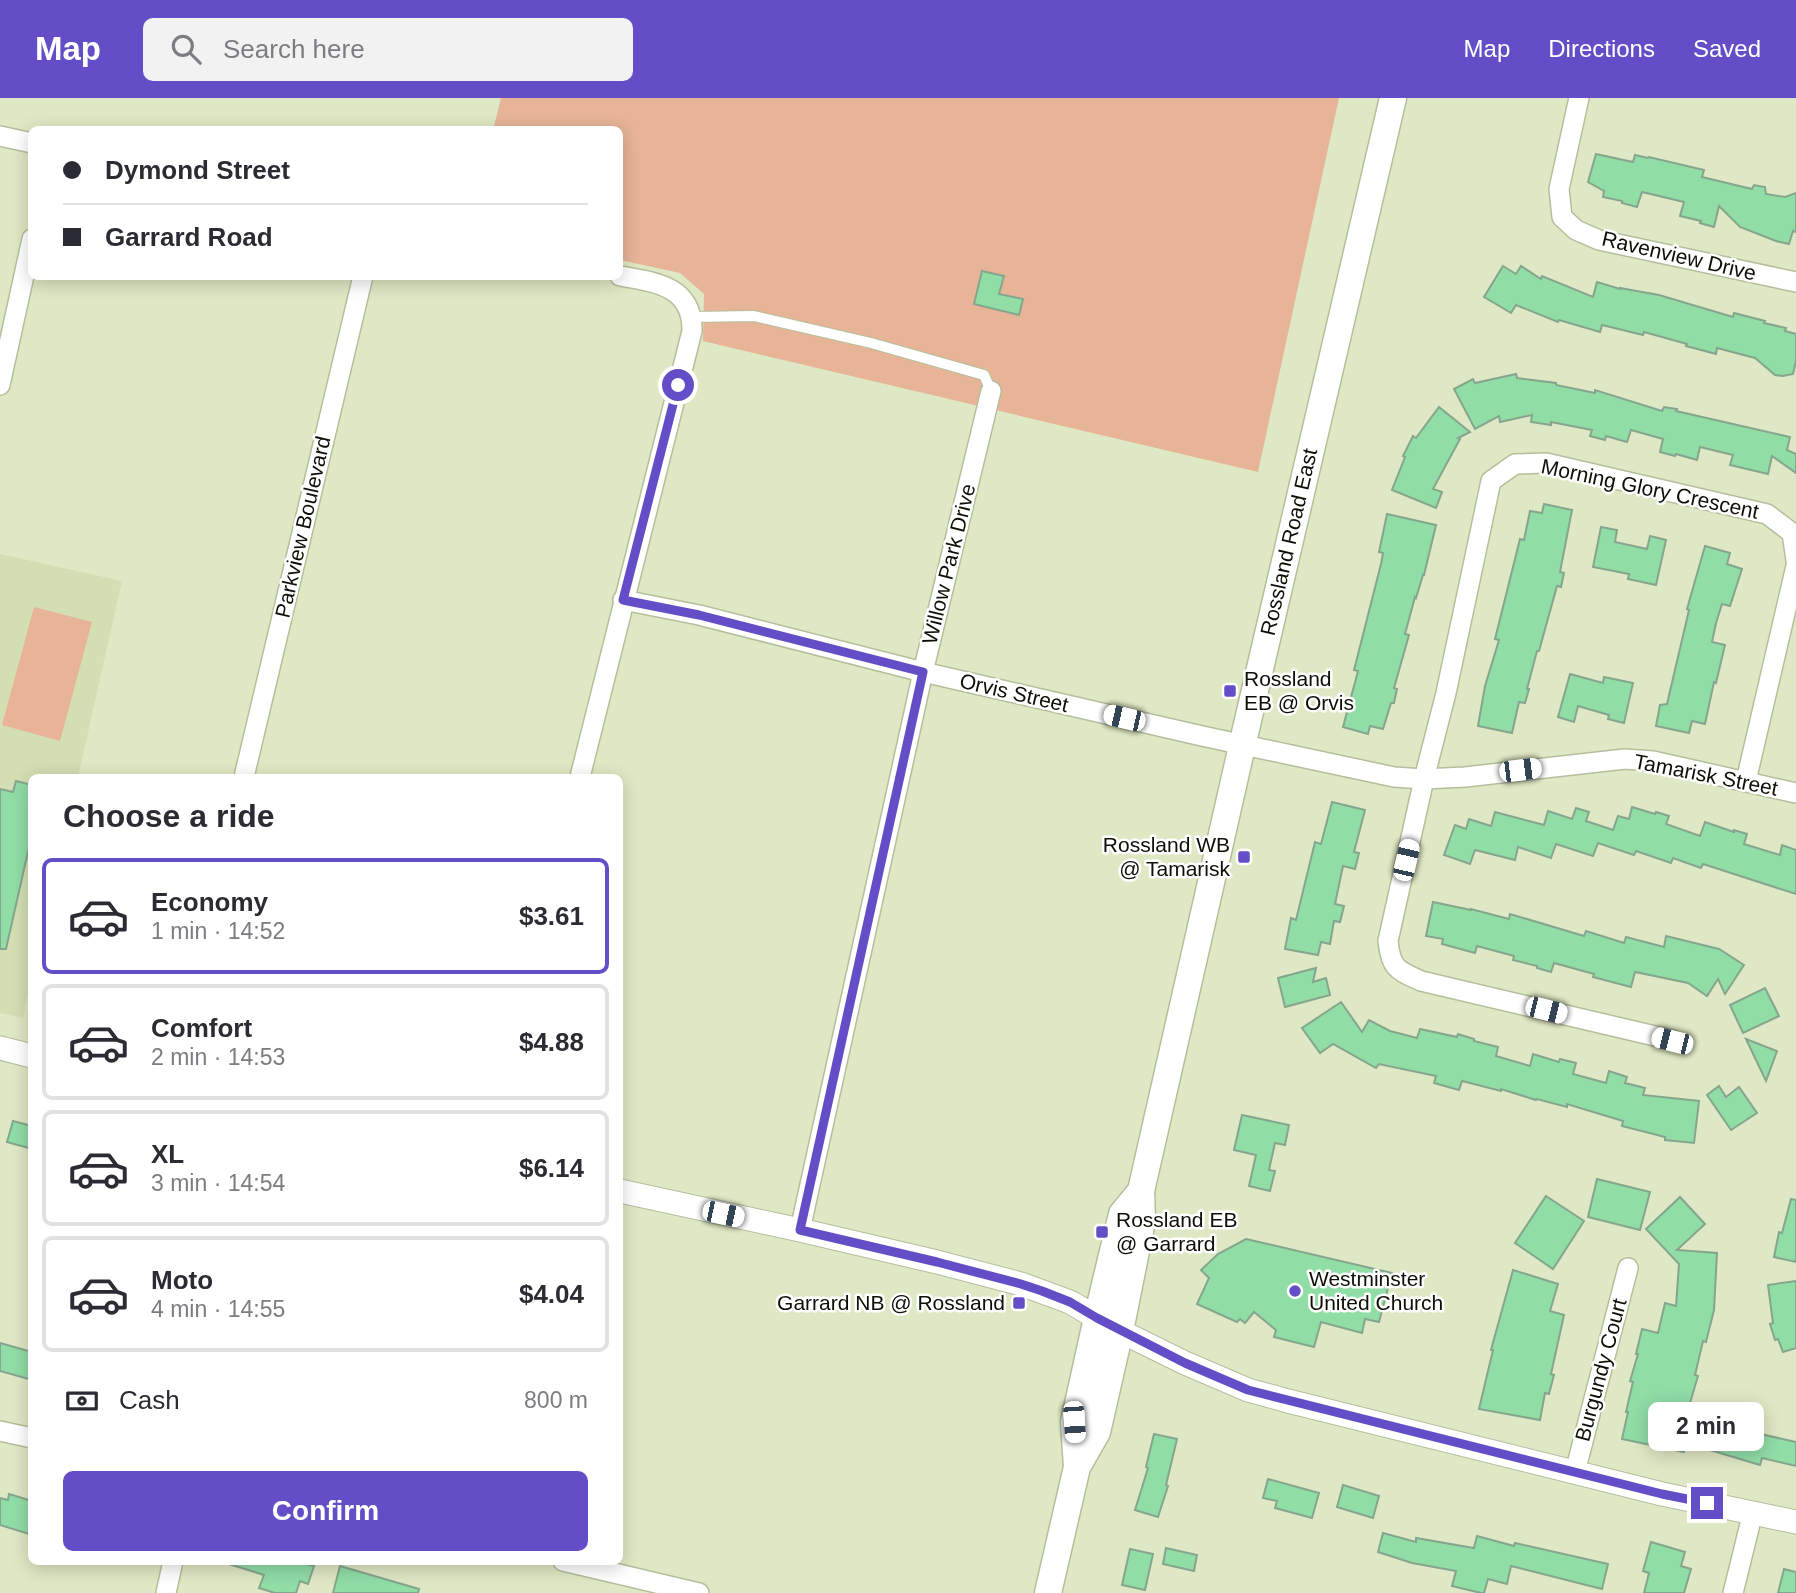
<!DOCTYPE html>
<meta charset="utf-8">
<style>
:root{--surface:#fff;--page:#f2f2f3;--text:#2b2b33;--muted:#7c7c81;--line:#e1e1e2;--accent:#644ec7}
body{margin:0;font-family:Arial,sans-serif;background:var(--page);color:var(--text);height:100vh;display:flex;flex-direction:column;font-size:26px;white-space:nowrap}
*{box-sizing:border-box;margin:0}
p{font-size:23px;color:var(--muted)}
.icon{flex:none;width:38px;height:38px;fill:none;stroke:currentColor;stroke-width:2;stroke-linecap:round;stroke-linejoin:round}
.map{position:relative;flex:1;overflow:hidden}
.sheet{position:absolute;left:28px;top:676px;width:595px;height:791px;display:flex;flex-direction:column;background:var(--surface);border-radius:10px;box-shadow:0 4px 18px #0003}
.sheet>*{flex:none}
.top-card{position:absolute;left:28px;top:28px;width:595px;height:154px;border-radius:10px;box-shadow:0 4px 18px #0003;display:grid;align-content:center;height:154px;padding:0 35px;background:var(--surface)}
.end{position:absolute;width:32px;height:32px;margin:-16px;border:9px solid #644ec7;background:#fff;box-shadow:0 0 0 4px #fff}
.from{border-radius:50%}
.bubble{position:absolute;height:49px;border-radius:10px;background:var(--surface);box-shadow:0 4px 18px #0003;font-size:23px;font-weight:600;line-height:49px;text-align:center}
.car{position:absolute;width:21px;height:42px;margin:-21px -10px;border-radius:9px;box-shadow:0 0 5px 2px #0007;background:linear-gradient(#fff 24%,#345 0 40%,#fff 0 76%,#345 0 86%,#fff 0)}
.top-card b{display:flex;align-items:center;gap:24px;height:66px;font-size:26px}
.top-card b+b{border-top:2px solid var(--line)}
.top-card i{width:18px;height:18px;background:var(--text)}
ul{padding:0;list-style:none}
li{display:flex;align-items:center;gap:21px;height:116px;margin:0 14px 10px;padding:0 21px;border:4px solid var(--line);border-radius:10px}
li div{flex:1}
li b{display:block;font-size:26px}
li em{font-style:normal;font-weight:600}
li.on{border-color:var(--accent)}
li>.icon{width:63px;height:63px;stroke-width:1.5}
h2{padding:0 35px;font-size:32px;line-height:84px}
.pay{display:flex;align-items:center;gap:18px;height:77px;padding:0 35px;font-size:26px}
.pay p{margin-inline-start:auto}
.button{display:flex;gap:14px;margin-top:auto;padding:14px 35px}
.button a{flex:1;height:80px;border-radius:10px;background:var(--accent);color:#fff;font-size:28px;font-weight:600;line-height:80px;text-align:center}
header{display:flex;align-items:center;gap:42px;box-sizing:border-box;height:98px;padding:0 35px;background:var(--accent);color:#fff}
header strong{font-size:33px}
nav{display:flex;gap:38px;margin-inline-start:auto;font-size:24px}
.search{width:490px;height:63px;background:var(--page);display:flex;align-items:center;gap:18px;box-sizing:border-box;padding:0 24px;border-radius:10px;color:var(--muted);font-size:26px}
.map>svg:first-child{display:block}
.built{fill:#d3deb3}
.green{fill:#e7b497}
.building{fill:#90dda6;stroke:#86a58e;stroke-width:2}
.lines{fill:none;stroke-linecap:round;stroke-linejoin:round}
.service-casing{stroke:#b5be9b;stroke-width:12}
.minor-casing{stroke:#b5be9b;stroke-width:22}
.tertiary-casing{stroke:#b5be9b;stroke-width:25}
.secondary-casing{stroke:#b5be9b;stroke-width:29}
.service{stroke:#fff;stroke-width:10}
.minor{stroke:#fff;stroke-width:19}
.tertiary{stroke:#fff;stroke-width:23}
.secondary{stroke:#fff;stroke-width:26}
.route{stroke:#644ec7;stroke-width:9}
.poi-dot{fill:#644ec7;stroke:#fff;stroke-width:2.5}
.labels{text-anchor:middle;stroke-width:5;stroke-linejoin:round;paint-order:stroke}
.street-label{font-size:21px;fill:#0d0f04;stroke:#fff}
.poi-label{font-size:21px;fill:#0d0f04;stroke:#fff;text-anchor:start}
</style>
<header>
<strong>Map</strong>
<div class="search"><svg class="icon" aria-label="search" viewBox="0 0 24 24"><circle cx="10" cy="10" r="6"/><path d="M15 15l6 6"/></svg>Search here</div>
<nav><a>Map</a><a>Directions</a><a>Saved</a></nav>
</header>
<div class="map">
<svg width="1796" height="1495" viewBox="0 0 1796 1495">
<rect width="100%" height="100%" fill="#dfe8c4"/>
<polygon class="built" points="0,456 122,483 78,679 32,679 31,881 23,920 0,915"/>
<g class="green">
<polygon points="501,0 1339,0 1258,374 703,243 704,196 680,175 620,162 620,32 493,32"/>
<polygon points="34,509 92,524 60,643 2,627"/>
</g>
<g class="building">
<polygon points="1596,56 1633,64 1635,57 1648,60 1649,59 1704,72 1702,79 1752,91 1754,87 1765,89 1766,96 1785,99 1796,95 1796,134 1793,133 1789,146 1776,143 1740,129 1719,108 1714,129 1700,125 1701,123 1680,118 1684,104 1642,94 1637,109 1622,105 1622,103 1603,99 1604,93 1588,84"/>
<polygon points="1503,168 1516,176 1521,168 1541,181 1542,178 1593,199 1597,184 1620,191 1620,190 1659,197 1733,219 1734,215 1765,223 1764,225 1786,230 1785,233 1796,236 1796,263 1793,276 1783,278 1775,277 1755,260 1717,250 1716,256 1686,248 1687,246 1644,234 1643,237 1602,227 1600,234 1559,222 1558,224 1516,207 1511,215 1484,199"/>
<polygon points="982,173 1004,178 999,196 1023,201 1019,217 974,206"/>
<polygon points="1516,276 1517,280 1556,285 1556,287 1595,295 1595,292 1662,313 1664,309 1677,311 1676,313 1790,339 1787,352 1796,356 1796,375 1772,358 1768,376 1730,367 1733,357 1700,349 1697,362 1676,356 1675,358 1660,354 1663,341 1631,332 1627,344 1606,338 1605,342 1590,338 1592,332 1551,324 1551,327 1531,324 1532,317 1500,324 1499,318 1475,331 1454,291 1473,281 1475,285"/>
<polygon points="1439,309 1470,334 1458,340 1460,341 1433,391 1442,394 1436,410 1392,392 1405,359 1403,358 1413,338 1416,340"/>
<polygon points="1544,406 1572,412 1560,474 1564,475 1561,489 1557,488 1539,553 1537,553 1527,591 1529,591 1525,605 1519,604 1512,635 1478,628 1485,588 1499,542 1495,541 1520,441 1524,442 1530,413 1542,415"/>
<polygon points="1387,416 1436,427 1424,477 1423,477 1416,500 1415,499 1405,536 1409,537 1394,590 1397,591 1394,605 1391,605 1383,631 1370,628 1368,636 1343,629 1358,573 1354,572 1381,466 1383,455 1379,454"/>
<polygon points="1601,429 1617,432 1615,444 1647,451 1650,438 1666,442 1656,487 1628,481 1629,476 1593,469"/>
<polygon points="1705,448 1730,455 1727,466 1742,471 1730,508 1722,506 1716,525 1712,544 1725,547 1716,585 1714,584 1705,626 1692,623 1689,635 1656,628 1660,607 1667,606 1689,512 1687,511"/>
<polygon points="1570,576 1603,585 1604,579 1633,585 1624,625 1608,621 1609,617 1578,608 1574,624 1558,619"/>
<polygon points="16,683 32,687 32,736 6,851 0,851 0,691 13,694"/>
<polygon points="1332,704 1365,712 1354,754 1359,755 1355,771 1343,768 1335,806 1344,808 1340,824 1334,823 1330,846 1321,844 1318,857 1285,851 1291,820 1296,822 1315,744 1321,746"/>
<polygon points="1632,709 1655,716 1656,714 1669,718 1666,726 1700,738 1705,724 1734,734 1734,732 1747,736 1744,746 1780,757 1782,747 1796,752 1796,796 1703,766 1701,770 1673,760 1671,765 1636,753 1634,757 1598,745 1593,758 1556,746 1551,760 1518,749 1515,762 1475,752 1470,766 1444,757 1455,727 1466,731 1469,721 1491,728 1495,714 1544,727 1548,713 1572,721 1576,710 1589,714 1586,723 1613,732 1618,718 1629,721"/>
<polygon points="1433,804 1471,812 1471,811 1509,821 1510,816 1584,838 1586,833 1624,845 1626,839 1664,849 1666,838 1719,851 1744,867 1725,896 1718,881 1707,898 1688,885 1635,874 1631,889 1593,879 1594,876 1554,865 1551,874 1537,870 1537,868 1513,862 1514,858 1477,848 1475,855 1442,846 1443,841 1426,838"/>
<polygon points="1316,870 1313,884 1326,880 1330,897 1285,909 1278,880"/>
<polygon points="1765,890 1779,918 1743,935 1730,907"/>
<polygon points="1341,904 1362,934 1369,922 1390,933 1417,940 1420,931 1457,939 1458,936 1474,941 1474,943 1498,949 1496,958 1530,968 1533,956 1559,964 1560,961 1576,965 1573,976 1606,985 1609,973 1627,979 1625,985 1645,990 1643,997 1699,1003 1694,1045 1665,1042 1665,1039 1622,1028 1623,1023 1567,1006 1567,1009 1537,1001 1536,1002 1501,991 1501,993 1462,983 1459,992 1434,985 1436,978 1379,966 1376,970 1333,946 1320,955 1302,930"/>
<polygon points="1746,941 1777,953 1766,983"/>
<polygon points="1719,988 1726,999 1739,989 1757,1015 1731,1032 1707,997"/>
<polygon points="1242,1017 1289,1027 1285,1047 1275,1045 1269,1072 1275,1073 1270,1093 1249,1088 1256,1057 1234,1052"/>
<polygon points="13,1023 32,1028 32,1051 7,1044"/>
<polygon points="1597,1081 1650,1094 1640,1132 1588,1119"/>
<polygon points="1546,1098 1584,1123 1553,1171 1515,1145"/>
<polygon points="1680,1099 1705,1126 1677,1152 1717,1155 1714,1212 1706,1244 1703,1243 1695,1277 1698,1278 1690,1305 1696,1306 1689,1315 1690,1326 1684,1354 1622,1341 1628,1314 1626,1314 1633,1284 1630,1283 1638,1256 1636,1256 1642,1231 1658,1235 1665,1205 1676,1208 1679,1166 1646,1131"/>
<polygon points="1791,1101 1796,1102 1796,1164 1774,1159 1779,1134 1782,1135"/>
<polygon points="1246,1141 1392,1175 1379,1224 1365,1221 1362,1235 1321,1224 1314,1249 1274,1239 1276,1232 1254,1214 1245,1225 1240,1221 1237,1224 1197,1206 1209,1180 1201,1172 1218,1156"/>
<polygon points="1513,1172 1558,1186 1550,1213 1564,1217 1551,1276 1554,1277 1549,1296 1545,1295 1540,1322 1479,1311 1493,1252 1491,1252"/>
<polygon points="1796,1183 1796,1250 1783,1254 1778,1241 1775,1242 1770,1226 1773,1225 1768,1187"/>
<polygon points="0,1245 32,1254 32,1282 0,1273"/>
<polygon points="1720,1321 1753,1331 1752,1334 1796,1344 1796,1368 1762,1360 1760,1367 1710,1352"/>
<polygon points="1154,1336 1177,1341 1166,1387 1168,1388 1158,1419 1135,1412 1148,1370 1146,1369"/>
<polygon points="1268,1381 1319,1395 1312,1420 1275,1410 1277,1403 1263,1400"/>
<polygon points="1343,1387 1379,1398 1373,1420 1337,1409"/>
<polygon points="9,1396 32,1403 32,1437 0,1427 0,1400 8,1402"/>
<polygon points="1383,1435 1416,1444 1416,1440 1474,1450 1477,1438 1514,1448 1515,1445 1608,1466 1602,1491 1511,1468 1507,1486 1488,1481 1484,1495 1481,1495 1452,1488 1456,1473 1412,1465 1378,1454"/>
<polygon points="1651,1444 1685,1454 1681,1468 1691,1471 1684,1495 1644,1495 1649,1475 1643,1473"/>
<polygon points="1166,1450 1197,1457 1194,1473 1163,1466"/>
<polygon points="1130,1451 1153,1456 1145,1492 1122,1487"/>
<polygon points="230,1463 297,1463 314,1468 308,1486 300,1483 296,1495 275,1495 259,1490 264,1477 229,1466"/>
<polygon points="340,1468 419,1491 418,1495 333,1495"/>
<polygon points="1784,1471 1796,1474 1796,1495 1778,1495"/>
</g>
<g class="lines">
<g class="service-casing">
<polyline id="service" points="692,219 754,218 871,245 984,277 991,293"/>
</g>
<g class="minor-casing">
<g id="minor">
<polyline points="1579,0 1559,91 1562,119 1576,132 1599,142 1796,184"/>
<polyline points="0,38 32,45"/>
<polyline points="0,287 32,141"/>
<polyline points="623,502 699,517 923,574 1202,638 1394,679 1424,681 1465,679 1625,661 1653,663 1796,695"/>
<polyline points="244,679 363,178"/>
<path d="M580 679 692 233C693 188 655 184 620 178"/>
<polyline points="1746,683 1796,468"/>
<path d="M1672 942 1421 883C1397 872 1391 871 1388 843L1424 681 1446 595 1491 383 1515 366 1546 365 1767 416 1792 435 1796 462"/>
<polyline points="800,1132 923,574 991,293"/>
<polyline points="0,1333 32,1340"/>
<polyline points="1575,1374 1628,1170"/>
<polyline points="563,1463 699,1495"/>
<polyline points="166,1495 173,1463"/>
<polyline points="1733,1495 1753,1414"/>
</g>
</g>
<g class="tertiary-casing">
<g id="tertiary">
<polyline points="0,950 32,958"/>
<polyline points="620,1093 800,1132 937,1164 1021,1186 1070,1204 1097,1220"/>
<polyline points="1120,1233 1185,1265 1248,1292 1288,1303 1662,1396 1796,1424"/>
</g>
</g>
<g class="secondary-casing">
<g id="secondary">
<polyline points="1077,1369 1074,1324 1097,1220 1122,1116 1141,1093"/>
<polyline points="1048,1495 1077,1369 1097,1334 1120,1233 1142,1123 1141,1093 1242,648 1393,0"/>
</g>
</g>
<use href="#service" class="service"/>
<use href="#minor" class="minor"/>
<use href="#tertiary" class="tertiary"/>
<use href="#secondary" class="secondary"/>
</g>
<g class="lines">
<polyline class="route" points="678,287 623,502 699,517 923,574 800,1132 937,1164 1021,1186 1042,1193 1070,1204 1097,1220 1185,1265 1248,1292 1662,1396 1707,1405"/>
</g>
<g class="poi-dot">
<rect x="1223" y="586" width="14" height="14" rx="3.5"/>
<rect x="1237" y="752" width="14" height="14" rx="3.5"/>
<rect x="1095" y="1127" width="14" height="14" rx="3.5"/>
<circle cx="1295" cy="1193" r="7"/>
<rect x="1012" y="1198" width="14" height="14" rx="3.5"/>
</g>
<g class="labels">
<g class="street-label">
<text transform="translate(1679 158) rotate(13)" y="7">Ravenview Drive</text>
<text transform="translate(1650 391) rotate(12)" y="7">Morning Glory Crescent</text>
<text transform="translate(303 429) rotate(-77)" y="7">Parkview Boulevard</text>
<text transform="translate(1289 444) rotate(-77)" y="7">Rossland Road East</text>
<text transform="translate(949 466) rotate(-76)" y="7">Willow Park Drive</text>
<text transform="translate(1014 595) rotate(13)" y="7">Orvis Street</text>
<text transform="translate(1706 677) rotate(11)" y="7">Tamarisk Street</text>
<text transform="translate(1601 1272) rotate(-75)" y="7">Burgundy Court</text>
</g>
<g class="poi-label">
<text x="1244" y="588">Rossland<tspan x="1244" dy="24">EB @ Orvis</tspan></text>
<text x="1230" y="754" text-anchor="end">Rossland WB<tspan x="1230" dy="24">@ Tamarisk</tspan></text>
<text x="1116" y="1129">Rossland EB<tspan x="1116" dy="24">@ Garrard</tspan></text>
<text x="1309" y="1188">Westminster<tspan x="1309" dy="24">United Church</tspan></text>
<text x="1005" y="1212" text-anchor="end">Garrard NB @ Rossland</text>
</g>
</g>
</svg>
<i class="end from" style="left:678px;top:287px"></i>
<i class="end" style="left:1707px;top:1405px"></i>
<div class="bubble" style="left:1648px;top:1304px;width:116px">2 min</div>
<i class="car" style="left:1124px;top:620px;rotate:283deg"></i>
<i class="car" style="left:1520px;top:672px;rotate:83deg"></i>
<i class="car" style="left:1406px;top:762px;rotate:13deg"></i>
<i class="car" style="left:1546px;top:912px;rotate:104deg"></i>
<i class="car" style="left:1672px;top:943px;rotate:284deg"></i>
<i class="car" style="left:723px;top:1116px;rotate:102deg"></i>
<i class="car" style="left:1074px;top:1324px;rotate:176deg"></i>
<div class="top-card">
<b><i class="from"></i>Dymond Street</b>
<b><i></i>Garrard Road</b>
</div>
<section class="sheet">
<h2>Choose a ride</h2>
<ul>
<li class="on"><svg class="icon" aria-label="car" viewBox="0 0 24 24"><path d="M5 17H2v-5l4-1 3-4h7l3 4 3 1v5h-3M9 17h6M6 11h13"/><circle cx="7" cy="17" r="2"/><circle cx="17" cy="17" r="2"/></svg><div><b>Economy</b><p>1 min · 14:52</p></div><em>$3.61</em></li>
<li><svg class="icon" aria-label="car" viewBox="0 0 24 24"><path d="M5 17H2v-5l4-1 3-4h7l3 4 3 1v5h-3M9 17h6M6 11h13"/><circle cx="7" cy="17" r="2"/><circle cx="17" cy="17" r="2"/></svg><div><b>Comfort</b><p>2 min · 14:53</p></div><em>$4.88</em></li>
<li><svg class="icon" aria-label="car" viewBox="0 0 24 24"><path d="M5 17H2v-5l4-1 3-4h7l3 4 3 1v5h-3M9 17h6M6 11h13"/><circle cx="7" cy="17" r="2"/><circle cx="17" cy="17" r="2"/></svg><div><b>XL</b><p>3 min · 14:54</p></div><em>$6.14</em></li>
<li><svg class="icon" aria-label="car" viewBox="0 0 24 24"><path d="M5 17H2v-5l4-1 3-4h7l3 4 3 1v5h-3M9 17h6M6 11h13"/><circle cx="7" cy="17" r="2"/><circle cx="17" cy="17" r="2"/></svg><div><b>Moto</b><p>4 min · 14:55</p></div><em>$4.04</em></li>
</ul>
<div class="pay"><svg class="icon" aria-label="cash" viewBox="0 0 24 24"><path d="M3 7h18v10H3z"/><circle cx="12" cy="12" r="2"/></svg>Cash<p>800 m</p></div>
<div class="button"><a>Confirm</a></div>
</section>
</div>
